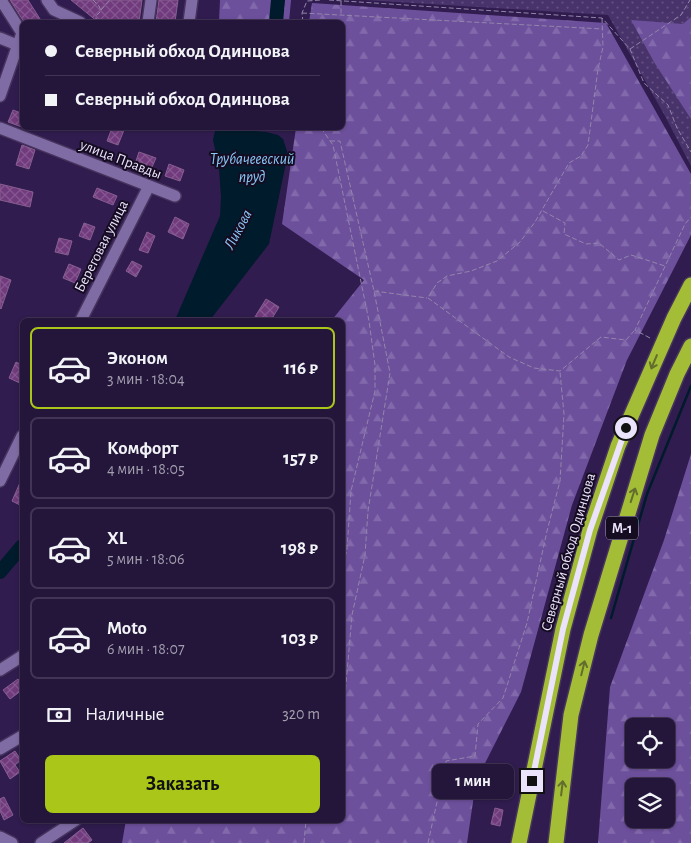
<!DOCTYPE html>
<html lang="ru">
<meta charset="utf-8">
<style>
:root{--surface:#24153a;--page:#302245;--text:#f1f3f6;--muted:#a39faf;--line:#413454;--accent:#aac719}
body{margin:0;font-family:"Alegreya Sans",sans-serif;background:var(--page);color:var(--text);height:100vh;display:flex;flex-direction:column;font-size:19px;white-space:nowrap}
*{box-sizing:border-box;margin:0}
p{font-size:16px;color:var(--muted)}
.icon{flex:none;width:28px;height:28px;fill:none;stroke:currentColor;stroke-width:2;stroke-linecap:round;stroke-linejoin:round}
.map{position:relative;flex:1;overflow:hidden}
.side{position:absolute;left:20px;top:318px;width:325px;height:505px;display:flex;flex-direction:column;background:var(--surface);border-radius:8px;box-shadow:0 1px 4px #0004,0 0 0 1px var(--line)}
.side>*{flex:none}
.guide{position:absolute;left:20px;top:20px;width:325px;height:110px;border-radius:8px;box-shadow:0 1px 4px #0004,0 0 0 1px var(--line);display:grid;align-content:center;height:110px;padding:0 25px;background:var(--surface)}
.buttons{position:absolute;left:625px;top:718px;display:grid;gap:10px}
.buttons a{display:grid;place-items:center;width:50px;height:50px;border-radius:8px;background:var(--surface);box-shadow:0 1px 4px #0004,0 0 0 1px var(--line);font-size:25px}
.end{position:absolute;width:22px;height:22px;margin:-11px;border:6px solid #ebe3fc;background:#111;box-shadow:0 0 0 2px #111}
.from{border-radius:50%}
.bubble{position:absolute;height:35px;border-radius:8px;background:var(--surface);box-shadow:0 1px 4px #0004,0 0 0 1px var(--line);font-size:16px;font-weight:700;line-height:35px;text-align:center}
.guide b{display:flex;align-items:center;gap:18px;height:48px;font-size:19px}
.guide b+b{border-top:1px solid var(--line)}
.guide i{width:12px;height:12px;background:var(--text)}
ul{padding:9px 0 0;list-style:none}
li{display:flex;align-items:center;gap:15px;height:82px;margin:0 10px 8px;padding:0 15px;border:2px solid var(--line);border-radius:8px}
li div{flex:1}
li b{display:block;font-size:19px}
li em{font-style:normal;font-weight:700}
li.on{border-color:var(--accent)}
li>.icon{width:45px;height:45px;stroke-width:1.5}
.pay{display:flex;align-items:center;gap:12px;height:55px;padding:0 25px;font-size:19px}
.pay p{margin-inline-start:auto}
.button{display:flex;gap:10px;margin-top:auto;padding:10px 25px}
.button a{flex:1;height:58px;border-radius:8px;background:var(--accent);color:#111;font-size:20px;font-weight:700;line-height:58px;text-align:center}
.map>svg:first-child{display:block}
.grass{fill:url(#grass-dots)}
.forest{fill:url(#forest-firs);fill-rule:evenodd}
.water{fill:#001b2c}
.lines{fill:none;stroke-linecap:round;stroke-linejoin:round}
.stream{stroke:#001b2c;stroke-width:2.5}
.river{stroke:#001b2c;stroke-width:14}
.building{fill:url(#building-cross-hatch);stroke:#875e90}
.minor-casing{stroke:#47345e;stroke-width:14}
.highway-casing{stroke:#47345e;stroke-width:18}
.path{stroke:#9386aa;stroke-width:1;stroke-dasharray:5 2.5;stroke-linecap:butt}
.minor{stroke:#806ca5;stroke-width:11}
.highway{stroke:#a3bd36;stroke-width:15}
.oneway{stroke:#636d2d}
.route{stroke:#ebe3fc;stroke-width:6}
.labels{text-anchor:middle;stroke-width:4;stroke-linejoin:round;paint-order:stroke}
.shield{fill:#150c22;stroke:#aba2bb;stroke-width:1}
.shield-label{font-size:14px;font-weight:bold;fill:#ebe3fc}
.street-label{font-size:15px;fill:#ebe3fc;stroke:#150c22}
.water-label{font-size:16px;font-style:italic;fill:#89c8f5;stroke:#150c22}
</style>
<div class="map">
<svg width="691" height="843" viewBox="0 0 691 843">
<defs>
<pattern id="grass-dots" width="8" height="8" patternUnits="userSpaceOnUse" patternTransform="scale(1.25)"><rect width="8" height="8" fill="#49336b"/><path d="M2 2h.1M6 6h.1" fill="none" stroke="#635081" stroke-width="1.8" stroke-linecap="round"/></pattern>
<pattern id="forest-firs" width="22" height="20" patternUnits="userSpaceOnUse" patternTransform="scale(1.25)"><rect width="22" height="20" fill="#6d509c"/><path d="M5 1l3.5 6h-7zM16 11l3.5 6h-7z" fill="#8269ab"/></pattern>
<pattern id="building-cross-hatch" width="8" height="8" patternUnits="userSpaceOnUse" patternTransform="scale(1.25)"><rect width="8" height="8" fill="#703a7d"/><path d="M0 0l8 8M0 8l8-8" fill="none" stroke="#855690"/></pattern>
</defs>
<rect width="100%" height="100%" fill="#301c4e"/>
<polygon class="grass" points="365,0 691,0 691,166 665,116 608,15"/>
<g class="forest">
<polygon points="220,0 291,0 289,22 219,22"/>
<polygon points="312,3 606,23 691,174 691,235 627,360 572,505 521,692 476,781 467,843 122,843 126,820 342,820 342,320 332,320 364,280 282,224 296,128 342,128 342,22 309,22"/>
<polygon points="691,17 691,119 654,62 631,20 683,24"/>
<path d="M691 454V843H598L610 687 664 540ZM634 726H666V759H634ZM634 786H666V819H634Z"/>
</g>
<polygon class="water" points="221,128 266,132 278,135 283,139 287,151 286,163 269,244 210,320 175,320 220,216 221,197 219,168 213,140 215,131"/>
<g class="lines">
<polyline class="stream" points="611,618 647,494 691,386"/>
<g class="river">
<polyline points="276,22 278,0"/>
<polyline points="0,572 22,546"/>
</g>
</g>
<g class="building">
<polygon points="10,0 28,0 42,22 24,22"/>
<polygon points="71,0 142,0 139,22 98,22"/>
<polygon points="159,0 178,0 175,22 156,22"/>
<polygon points="13,110 21,113 19,117 22,118 22,127 8,122"/>
<polygon points="112,128 124,130 118,145 107,141"/>
<polygon points="22,145 35,150 29,169 16,165"/>
<polygon points="139,152 156,158 152,167 136,161"/>
<polygon points="169,164 184,170 180,181 165,176"/>
<polygon points="0,184 33,192 30,207 0,200"/>
<polygon points="97,188 117,196 113,205 93,197"/>
<polygon points="175,217 189,224 183,239 168,232"/>
<polygon points="84,223 95,227 90,240 79,236"/>
<polygon points="147,232 155,236 148,253 139,250"/>
<polygon points="59,238 72,241 68,255 55,252"/>
<polygon points="132,261 142,266 136,277 126,271"/>
<polygon points="69,264 81,269 75,283 63,278"/>
<polygon points="0,276 11,280 1,309 0,308"/>
<polygon points="266,299 279,307 271,320 253,320"/>
<polygon points="16,362 22,365 22,384 9,378"/>
<polygon points="22,478 22,506 12,501"/>
<polygon points="18,679 22,685 22,690 10,699 3,690"/>
<polygon points="15,751 21,760 15,765 20,772 10,779 0,761"/>
<polygon points="4,797 13,815 4,820 0,811 0,799"/>
<polygon points="495,808 503,810 500,826 491,824"/>
<polygon points="83,828 92,840 88,843 64,843"/>
</g>
<g class="lines">
<g class="minor-casing">
<g id="minor">
<polyline points="47,0 54,10 80,22"/>
<polyline points="148,22 151,0"/>
<polyline points="189,22 192,0"/>
<polyline points="0,38 22,47"/>
<polyline points="0,96 22,33 1,0"/>
<polyline points="0,128 175,196"/>
<polyline points="81,320 149,186"/>
<polyline points="0,481 22,436"/>
<polyline points="0,670 22,656"/>
<polyline points="0,749 22,736"/>
<polyline points="0,837 12,843"/>
<polyline points="41,843 76,820"/>
</g>
</g>
<g class="highway-casing">
<g id="highway">
<polyline points="519,843 563,629 590,530 618,446 674,318 691,285"/>
<polyline points="556,843 571,715 591,635 652,435 677,374 691,346"/>
</g>
</g>
<g class="path">
<polyline points="93,0 99,6 101,11 96,16 96,19 105,22"/>
<polyline points="329,0 602,18 630,49 644,83 668,105 677,128 691,152"/>
<polyline points="341,1 341,15"/>
<polyline points="101,10 110,0"/>
<polyline points="302,13 603,29"/>
<polyline points="602,18 603,47 598,69 588,145 581,156 569,163 535,222 520,242 497,261 471,271 447,276 437,283 428,298 509,357 534,368 560,371 601,337 626,340 635,330"/>
<polyline points="303,22 302,13 307,1 321,0"/>
<polyline points="630,49 681,15 690,0"/>
<polyline points="321,128 333,145 369,321 375,365 375,391 351,491 347,549 342,570"/>
<polyline points="330,141 340,141 374,291 390,373 368,511 365,555 352,615 342,731"/>
<polyline points="543,211 565,223 564,234 586,244 599,243 619,260 631,255 665,266"/>
<polyline points="374,291 427,298"/>
<polyline points="650,338 635,330 685,224 691,217"/>
<polyline points="304,843 306,820"/>
<polyline points="428,843 446,761 475,756 478,724 503,698 527,623 547,531 560,481 564,414 560,372"/>
</g>
<use href="#minor" class="minor"/>
<use href="#highway" class="highway"/>
</g>
<defs><path id="oneway-shaft" d="M-6 0H5M1.5-3L5.5 0L1.5 3" fill="none" stroke-width="1.6" stroke-linecap="round" stroke-linejoin="round" transform="scale(1.25)"/></defs>
<g class="oneway">
<use href="#oneway-shaft" transform="translate(654 362) rotate(113)"/>
<use href="#oneway-shaft" transform="translate(633 495) rotate(-72)"/>
<use href="#oneway-shaft" transform="translate(583 668) rotate(-76)"/>
<use href="#oneway-shaft" transform="translate(562 788) rotate(-83)"/>
</g>
<g class="lines">
<polyline class="route" points="532,781 563,629 590,530 626,428"/>
</g>
<g class="labels">
<rect class="shield" x="606" y="516.5" width="32" height="23" rx="4"/>
<g class="shield-label">
<text x="622" y="533">М-1</text>
</g>
<g class="street-label">
<text transform="translate(121 159) rotate(21)" y="5">улица Правды</text>
<text transform="translate(101 246) rotate(-63)" y="5">Береговая улица</text>
<text transform="translate(568 552) rotate(-74)" y="5">Северный обход Одинцова</text>
</g>
<g class="water-label">
<text x="252" y="164">Трубачеевский<tspan x="252" dy="18">пруд</tspan></text>
<text transform="translate(237 229) rotate(-62)" y="6">Ликова</text>
</g>
</g>
</svg>
<div class="buttons">
<a><svg class="icon" aria-label="locate" viewBox="0 0 24 24"><circle cx="12" cy="12" r="6"/><path d="M12 2v4M12 18v4M2 12h4M18 12h4"/></svg></a>
<a><svg class="icon" aria-label="layers" viewBox="0 0 24 24"><path d="M12 4l9 5-9 5-9-5zM3 14l9 5 9-5"/></svg></a>
</div>
<i class="end from" style="left:626px;top:428px"></i>
<i class="end" style="left:532px;top:781px"></i>
<div class="bubble" style="left:432px;top:764px;width:82px">1 мин</div>
<div class="guide">
<b><i class="from"></i>Северный обход Одинцова</b>
<b><i></i>Северный обход Одинцова</b>
</div>
<section class="side">
<ul>
<li class="on"><svg class="icon" aria-label="car" viewBox="0 0 24 24"><path d="M5 17H2v-5l4-1 3-4h7l3 4 3 1v5h-3M9 17h6M6 11h13"/><circle cx="7" cy="17" r="2"/><circle cx="17" cy="17" r="2"/></svg><div><b>Эконом</b><p>3 мин · 18:04</p></div><em>116 ₽</em></li>
<li><svg class="icon" aria-label="car" viewBox="0 0 24 24"><path d="M5 17H2v-5l4-1 3-4h7l3 4 3 1v5h-3M9 17h6M6 11h13"/><circle cx="7" cy="17" r="2"/><circle cx="17" cy="17" r="2"/></svg><div><b>Комфорт</b><p>4 мин · 18:05</p></div><em>157 ₽</em></li>
<li><svg class="icon" aria-label="car" viewBox="0 0 24 24"><path d="M5 17H2v-5l4-1 3-4h7l3 4 3 1v5h-3M9 17h6M6 11h13"/><circle cx="7" cy="17" r="2"/><circle cx="17" cy="17" r="2"/></svg><div><b>XL</b><p>5 мин · 18:06</p></div><em>198 ₽</em></li>
<li><svg class="icon" aria-label="car" viewBox="0 0 24 24"><path d="M5 17H2v-5l4-1 3-4h7l3 4 3 1v5h-3M9 17h6M6 11h13"/><circle cx="7" cy="17" r="2"/><circle cx="17" cy="17" r="2"/></svg><div><b>Moto</b><p>6 мин · 18:07</p></div><em>103 ₽</em></li>
</ul>
<div class="pay"><svg class="icon" aria-label="cash" viewBox="0 0 24 24"><path d="M3 7h18v10H3z"/><circle cx="12" cy="12" r="2"/></svg>Наличные<p>320 m</p></div>
<div class="button"><a>Заказать</a></div>
</section>
</div>
